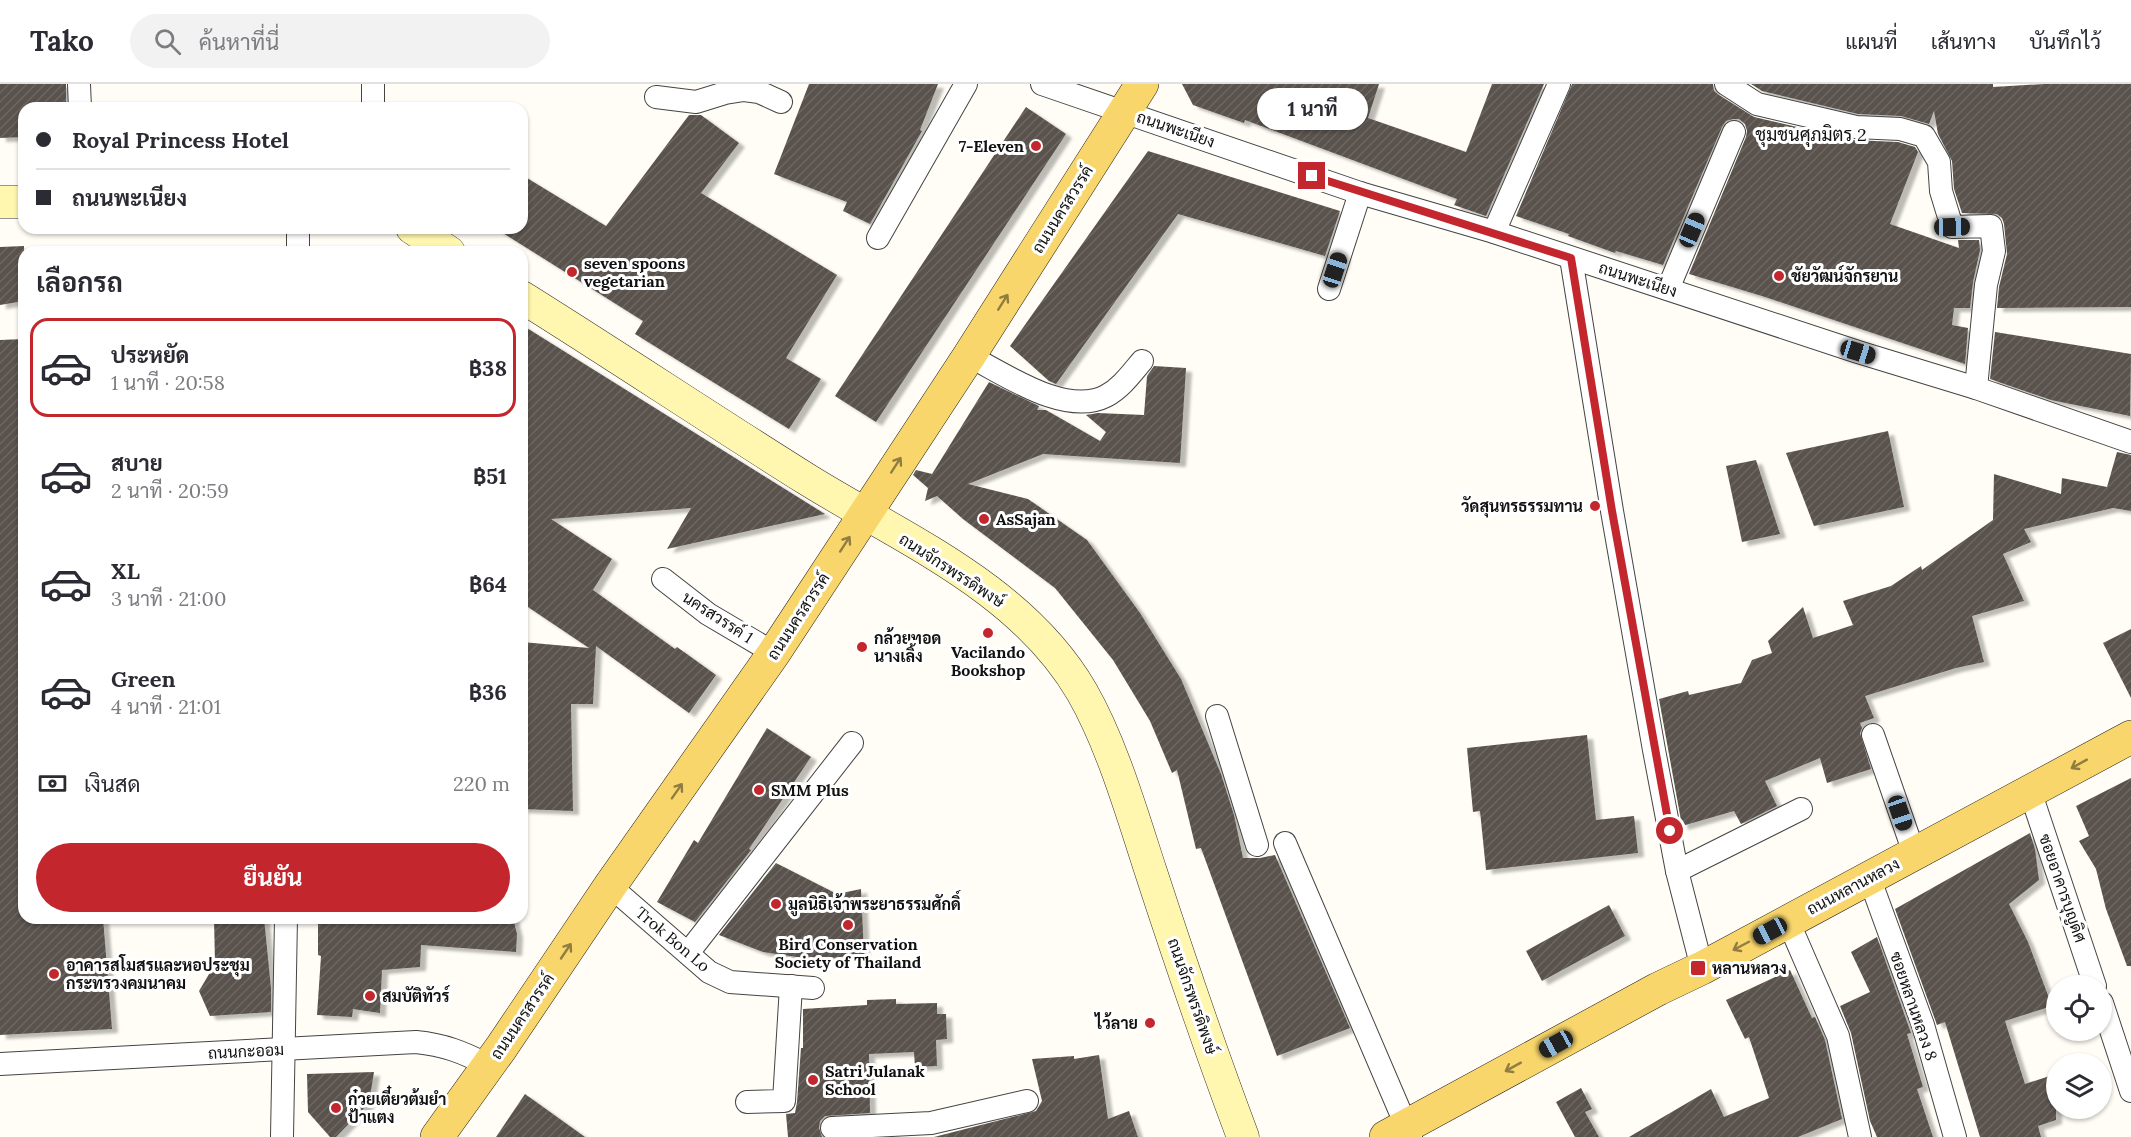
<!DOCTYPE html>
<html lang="th">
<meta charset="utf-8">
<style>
:root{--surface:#fff;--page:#f2f2f3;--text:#2b2b33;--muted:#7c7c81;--line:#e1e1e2;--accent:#c4262e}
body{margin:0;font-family:Lora,Sarabun,serif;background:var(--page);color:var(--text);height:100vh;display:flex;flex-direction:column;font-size:22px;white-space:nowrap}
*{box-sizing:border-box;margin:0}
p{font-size:20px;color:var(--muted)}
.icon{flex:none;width:33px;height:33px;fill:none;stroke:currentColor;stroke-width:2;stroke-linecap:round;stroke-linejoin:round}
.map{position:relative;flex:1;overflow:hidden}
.sheet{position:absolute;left:18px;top:162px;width:510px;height:678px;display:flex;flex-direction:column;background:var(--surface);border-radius:18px;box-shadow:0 2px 4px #0004}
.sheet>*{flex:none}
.top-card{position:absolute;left:18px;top:18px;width:510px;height:132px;border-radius:18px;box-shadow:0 2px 4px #0004;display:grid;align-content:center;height:132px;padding:0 18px;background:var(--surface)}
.tools{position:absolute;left:2046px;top:891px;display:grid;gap:12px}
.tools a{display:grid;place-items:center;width:66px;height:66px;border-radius:50%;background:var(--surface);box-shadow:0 2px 4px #0004;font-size:30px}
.end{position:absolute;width:27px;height:27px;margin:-14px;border:8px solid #c4262e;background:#fff;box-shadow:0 0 0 3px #fff}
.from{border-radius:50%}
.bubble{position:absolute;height:42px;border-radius:21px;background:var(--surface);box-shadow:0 2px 4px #0004;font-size:20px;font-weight:700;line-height:42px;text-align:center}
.car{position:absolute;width:18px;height:36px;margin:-18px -9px;border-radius:8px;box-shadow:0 0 4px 2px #0007;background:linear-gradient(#222 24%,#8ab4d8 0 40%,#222 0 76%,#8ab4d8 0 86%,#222 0)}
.top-card b{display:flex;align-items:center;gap:21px;height:57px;font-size:22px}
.top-card b+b{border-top:2px solid var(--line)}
.top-card i{width:15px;height:15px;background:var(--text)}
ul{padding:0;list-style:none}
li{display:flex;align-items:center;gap:18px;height:99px;margin:0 12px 9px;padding:0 6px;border:3px solid transparent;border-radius:18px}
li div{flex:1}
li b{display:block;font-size:22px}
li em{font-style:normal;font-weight:700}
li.current{border-color:var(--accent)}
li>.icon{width:54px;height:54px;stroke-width:1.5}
h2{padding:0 18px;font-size:27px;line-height:72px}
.pay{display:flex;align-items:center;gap:15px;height:66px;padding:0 18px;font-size:22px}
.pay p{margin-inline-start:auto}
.cta{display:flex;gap:12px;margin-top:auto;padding:12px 18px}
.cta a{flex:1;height:69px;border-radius:36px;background:var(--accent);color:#fff;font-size:24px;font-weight:700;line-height:69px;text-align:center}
header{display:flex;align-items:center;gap:36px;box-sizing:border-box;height:84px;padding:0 30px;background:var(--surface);border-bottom:2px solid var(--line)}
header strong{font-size:28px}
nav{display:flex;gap:33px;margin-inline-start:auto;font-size:21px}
.search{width:420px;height:54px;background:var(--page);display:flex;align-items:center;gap:15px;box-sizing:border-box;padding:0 21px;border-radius:33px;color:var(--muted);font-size:22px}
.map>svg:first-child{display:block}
.building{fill:url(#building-hatch);filter:url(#shadow)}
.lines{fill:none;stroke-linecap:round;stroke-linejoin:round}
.minor-casing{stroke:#444;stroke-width:24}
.secondary-casing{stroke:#333;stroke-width:33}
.primary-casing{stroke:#222;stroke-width:34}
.minor{stroke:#fff;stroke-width:22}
.secondary{stroke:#fff6b0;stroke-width:32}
.primary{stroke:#f9d66b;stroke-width:33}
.oneway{stroke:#917d42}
.route{stroke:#c4262e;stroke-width:8}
.poi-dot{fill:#c4262e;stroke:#fff;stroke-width:2}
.labels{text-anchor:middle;stroke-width:6;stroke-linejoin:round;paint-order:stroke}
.street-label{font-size:16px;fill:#111;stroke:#fff}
.poi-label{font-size:16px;font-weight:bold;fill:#111;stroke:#fff;text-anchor:start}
.neighbourhood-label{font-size:18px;fill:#111;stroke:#fff}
</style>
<header>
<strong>Tako</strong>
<div class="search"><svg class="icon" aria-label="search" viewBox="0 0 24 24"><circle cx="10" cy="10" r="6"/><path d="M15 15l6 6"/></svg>ค้นหาที่นี่</div>
<nav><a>แผนที่</a><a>เส้นทาง</a><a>บันทึกไว้</a></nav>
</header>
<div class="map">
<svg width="2131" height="1053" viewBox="0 0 2131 1053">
<defs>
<pattern id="building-hatch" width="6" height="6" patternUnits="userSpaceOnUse" patternTransform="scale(1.5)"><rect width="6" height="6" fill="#5a524d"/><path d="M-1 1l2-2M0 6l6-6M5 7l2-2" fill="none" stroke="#6d6662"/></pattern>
<filter id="shadow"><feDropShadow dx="6" dy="4" stdDeviation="1.5" flood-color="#0004"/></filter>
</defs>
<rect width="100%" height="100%" fill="#fffdf5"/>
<g class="building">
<polygon points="0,0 66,0 66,24 24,24 24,53 0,54"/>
<polygon points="809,0 938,0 920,46 922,47 870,140 843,127 847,118 774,90"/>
<polygon points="1182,0 1379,0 1368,34 1466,68 1492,0 1544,0 1486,132 1454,121 1457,115 1245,36 1244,39 1193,21"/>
<polygon points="1572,0 1713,0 1714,7 1719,11 1754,33 1853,56 1898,58 1915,63 1918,68 1890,140 1959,164 1958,156 1979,156 1980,166 1973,198 1970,224 1954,224 1952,241 1968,244 1965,280 1762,212 1689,190 1746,53 1747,47 1745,40 1739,35 1733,35 1726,37 1722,43 1663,181 1616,167 1615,169 1568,152 1569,150 1516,132"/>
<polygon points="1751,0 1993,0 1993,3 2044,0 2131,0 2131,223 1997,224 1999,203 2007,170 2004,140 2002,134 1997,130 1962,129 1954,105 1952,77 1938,50 1934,27 1929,40 1901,32 1858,30 1762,7"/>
<polygon points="1026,23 1066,50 876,338 835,312"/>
<polygon points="689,31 701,31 739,59 701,109 837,191 786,274 821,295 789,345 635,250 643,237 495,144 522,144 522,91 606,142"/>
<polygon points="1148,67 1340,127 1325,172 1178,130 1056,300 1049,297 1010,262"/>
<polygon points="24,162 24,217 0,221 0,163"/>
<polygon points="522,241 825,430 667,465 691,424 551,435 612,475 593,506 675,565 677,563 716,591 689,629 596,562 593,620 571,620 573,727 522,725 522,558 589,564 522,519"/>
<polygon points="1995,248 2131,270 2130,332 2051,316 1990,295"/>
<polygon points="24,255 24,834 103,834 112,945 0,951 0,256"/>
<polygon points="1154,282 1186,284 1180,379 1043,370 968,400 1028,415 1087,456 1140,529 1181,595 1221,690 1234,731 1243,774 1260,774 1275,771 1350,944 1277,972 1201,764 1196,765 1177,686 1172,689 1150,637 1113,576 1055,504 963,435 937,412 925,417 928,404 913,391 916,386 932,390 989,298 1039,322 1037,326 1046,326 1100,357 1106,348 1086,331 1098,329 1144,331 1147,292"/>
<polygon points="1888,347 1904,423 1814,442 1786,369"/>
<polygon points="2117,368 2131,371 2131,427 2113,424 2024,445 2031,458 2003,470 2024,517 1972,532 1984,578 1956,584 1865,612 1874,634 1860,639 1862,644 1860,649 1871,685 1827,699 1820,674 1765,697 1777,722 1741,740 1734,727 1682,742 1659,615 1688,607 1689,611 1741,599 1752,576 1772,569 1768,557 1803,523 1813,554 1853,541 1843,517 1891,502 1921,482 1922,486 1993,436 1994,390 2061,410 2062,394 2107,403"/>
<polygon points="1756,376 1780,450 1742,458 1726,382"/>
<polygon points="2131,545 2131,614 2103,559"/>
<polygon points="767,644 811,673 749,765 751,766 695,838 657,818 694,756 698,759"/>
<polygon points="1587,651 1596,736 1634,732 1638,769 1486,786 1480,727 1473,728 1467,664"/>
<polygon points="2131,694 2131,882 2127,882 2106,825 2096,785 2079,757 2089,752 2076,722"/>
<polygon points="2030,749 2035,765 2039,796 2009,820 2028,858 2052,922 2005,937 2025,1000 2056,990 2056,1036 2038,1042 2041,1053 1980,1053 1945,938 1937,941 1895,825"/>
<polygon points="776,779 837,810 861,805 864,870 817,876 763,868 719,851"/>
<polygon points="1609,821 1625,852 1542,897 1526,867"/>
<polygon points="214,834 264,834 271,904 271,928 210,932 199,907 215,880"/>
<polygon points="318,834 513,834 517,850 516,868 421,861 420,883 382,886 380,929 353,925 352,933 317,931 321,872 318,871"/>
<polygon points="1877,853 1911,949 1907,950 1923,1003 1917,1005 1933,1053 1877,1053 1870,1037 1851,949 1840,922 1870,908 1851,868"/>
<polygon points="1790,886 1812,934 1815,933 1825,956 1842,1035 1798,1053 1629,1053 1711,1005 1724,1033 1769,1014 1749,953 1745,955 1726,916"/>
<polygon points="896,915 896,920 937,919 937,930 946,930 947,955 936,956 937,982 915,983 914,968 869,970 870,1029 825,1032 820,1037 819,1044 822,1053 788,1053 786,1030 795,1029 797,1018 801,964 803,964 803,925 867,921 867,916"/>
<polygon points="1099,971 1108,1035 1129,1027 1138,1053 934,1053 1036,1027 1042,1017 1032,975 1074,972 1074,975"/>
<polygon points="374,988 369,1019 336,1053 330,1053 308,1028 307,990"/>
<polygon points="1581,1004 1592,1025 1585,1028 1599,1053 1575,1053 1556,1018"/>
<polygon points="525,1010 585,1053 496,1053"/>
</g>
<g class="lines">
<g class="minor-casing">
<g id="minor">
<polyline points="79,0 80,24"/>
<polyline points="1042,0 1360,109 1494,148 1858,268 1976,304 2131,358"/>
<polyline points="1726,0 1757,20 1856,43 1900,45 1924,52 1939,78 1941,107 1952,143 1991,142 1994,167 1986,201 1976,304"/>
<polyline points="656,13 696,18 725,9 744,6 759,8 781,18"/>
<polyline points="373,24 373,0"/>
<polyline points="1494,148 1559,0"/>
<polyline points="878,154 966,0"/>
<polyline points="298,168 298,144"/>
<polyline points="1571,174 1612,427 1654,666 1677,787 1702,884"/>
<polyline points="1329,205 1360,109"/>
<polyline points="1668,205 1734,48"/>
<path d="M969 272C1005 290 1065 333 1106 312 1121 304 1131 290 1142 277"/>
<polyline points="663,495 708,530 774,569"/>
<polyline points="1217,632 1257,761"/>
<polyline points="1873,651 1914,769"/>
<polyline points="2030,707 2095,902"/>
<polyline points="1285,759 1411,1053"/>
<polyline points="1677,787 1801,725"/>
<polyline points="1869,793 1923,941 1955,1053"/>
<polyline points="610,802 709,888 730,898 813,904"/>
<polyline points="1788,837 1838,952 1860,1053"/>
<polyline points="688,869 852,659"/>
<polyline points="2102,919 2131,1007"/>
<path d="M0 980 416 958C445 961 462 968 488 981"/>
<polyline points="747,1018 784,1017 791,902"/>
<polyline points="832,1044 931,1039 1027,1017"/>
<polyline points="282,1053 286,834"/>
</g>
</g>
<g class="secondary-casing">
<g id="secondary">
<polyline points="0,118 24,118"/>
<polyline points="412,144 449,168"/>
<path d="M522 213C618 273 712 336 808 396 905 456 1022 505 1082 608 1112 660 1132 730 1151 788 1180 877 1210 965 1243 1053"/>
</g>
</g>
<g class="primary-casing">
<g id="primary">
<polyline points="437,1053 501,964 610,802 774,569 969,272 1142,0"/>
<polyline points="1386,1053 1658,905 1702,884 2131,653"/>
</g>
</g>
<use href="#minor" class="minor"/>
<use href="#secondary" class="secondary"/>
<use href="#primary" class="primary"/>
</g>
<defs><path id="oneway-shaft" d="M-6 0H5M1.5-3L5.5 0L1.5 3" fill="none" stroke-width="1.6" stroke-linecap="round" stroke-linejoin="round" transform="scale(1.5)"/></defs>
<g class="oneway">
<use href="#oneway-shaft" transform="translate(1003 218) rotate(-58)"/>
<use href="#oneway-shaft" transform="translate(896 381) rotate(-57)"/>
<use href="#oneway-shaft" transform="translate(845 460) rotate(-57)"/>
<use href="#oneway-shaft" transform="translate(2079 680) rotate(151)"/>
<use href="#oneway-shaft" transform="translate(677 707) rotate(-55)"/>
<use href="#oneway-shaft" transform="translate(1741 862) rotate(152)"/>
<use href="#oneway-shaft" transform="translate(566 867) rotate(-56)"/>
<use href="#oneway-shaft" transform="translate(1513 983) rotate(151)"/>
</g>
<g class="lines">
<polyline class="route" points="1312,92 1571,174 1612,427 1670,747"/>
</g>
<g class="poi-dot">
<circle cx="1036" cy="62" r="6"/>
<circle cx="572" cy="188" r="6"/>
<circle cx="1779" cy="192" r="6"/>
<circle cx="1595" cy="422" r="6"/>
<circle cx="984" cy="435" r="6"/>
<circle cx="988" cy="549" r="6"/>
<circle cx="862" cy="563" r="6"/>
<circle cx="759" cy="706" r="6"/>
<circle cx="776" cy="820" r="6"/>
<circle cx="848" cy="841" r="6"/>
<rect x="1690" y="876" width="16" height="16" rx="3"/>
<circle cx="54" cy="890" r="6"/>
<circle cx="370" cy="912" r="6"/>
<circle cx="1150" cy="939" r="6"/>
<circle cx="813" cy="996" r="6"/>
<circle cx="336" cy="1024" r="6"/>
</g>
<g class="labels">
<g class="street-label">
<text transform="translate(1176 45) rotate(19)" y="6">ถนนพะเนียง</text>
<text transform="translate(1062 125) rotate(-58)" y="6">ถนนนครสวรรค์</text>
<text transform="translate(1638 195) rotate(18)" y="6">ถนนพะเนียง</text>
<text transform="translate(952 486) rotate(33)" y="6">ถนนจักรพรรดิพงษ์</text>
<text transform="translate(798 532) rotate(-57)" y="6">ถนนนครสวรรค์</text>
<text transform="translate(718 533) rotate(33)" y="6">นครสวรรค์ 1</text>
<text transform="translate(1853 802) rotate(-28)" y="6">ถนนหลานหลวง</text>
<text transform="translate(2063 804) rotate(71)" y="6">ซอยอาคารบุญดิศ</text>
<text transform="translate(673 855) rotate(40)" y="6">Trok Bon Lo</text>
<text transform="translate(1193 912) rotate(71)" y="6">ถนนจักรพรรดิพงษ์</text>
<text transform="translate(1914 922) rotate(71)" y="6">ซอยหลานหลวง 8</text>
<text transform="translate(522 932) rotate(-56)" y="6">ถนนนครสวรรค์</text>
<text transform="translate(246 967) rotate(-3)" y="6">ถนนกะออม</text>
</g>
<g class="poi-label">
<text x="1024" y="68" text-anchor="end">7-Eleven</text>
<text x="584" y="185">seven spoons<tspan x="584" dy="18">vegetarian</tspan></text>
<text x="1791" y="198">ชัยวัฒน์จักรยาน</text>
<text x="1583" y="428" text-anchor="end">วัดสุนทรธรรมทาน</text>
<text x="996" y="441">AsSajan</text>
<text x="874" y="560">กล้วยทอด<tspan x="874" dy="18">นางเลิ้ง</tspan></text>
<text x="988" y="574" text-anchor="middle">Vacilando<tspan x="988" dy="18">Bookshop</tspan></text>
<text x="771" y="712">SMM Plus</text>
<text x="788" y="826">มูลนิธิเจ้าพระยาธรรมศักดิ์</text>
<text x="848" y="866" text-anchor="middle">Bird Conservation<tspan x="848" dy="18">Society of Thailand</tspan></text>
<text x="66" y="887">อาคารสโมสรและหอประชุม<tspan x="66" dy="18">กระทรวงคมนาคม</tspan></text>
<text x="1712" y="890">หลานหลวง</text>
<text x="382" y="918">สมบัติทัวร์</text>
<text x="1138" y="945" text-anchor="end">ไว้ลาย</text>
<text x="825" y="993">Satri Julanak<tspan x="825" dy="18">School</tspan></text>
<text x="348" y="1021">ก๋วยเตี๋ยวต้มยำ<tspan x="348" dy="18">ป้าแตง</tspan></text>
</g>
<g class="neighbourhood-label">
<text x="1811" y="57">ชุมชนศุภมิตร 2</text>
</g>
</g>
</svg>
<div class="tools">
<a><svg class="icon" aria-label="locate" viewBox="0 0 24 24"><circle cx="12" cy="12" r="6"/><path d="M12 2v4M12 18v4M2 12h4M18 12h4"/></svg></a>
<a><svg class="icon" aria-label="layers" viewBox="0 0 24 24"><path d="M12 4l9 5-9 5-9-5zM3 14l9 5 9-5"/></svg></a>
</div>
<i class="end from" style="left:1670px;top:747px"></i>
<i class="end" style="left:1312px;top:92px"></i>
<div class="bubble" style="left:1257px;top:4px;width:111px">1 นาที</div>
<i class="car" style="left:1952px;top:143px;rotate:89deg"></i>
<i class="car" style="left:1692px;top:146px;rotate:23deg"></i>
<i class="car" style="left:1335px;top:186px;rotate:18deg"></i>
<i class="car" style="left:1858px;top:268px;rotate:107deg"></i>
<i class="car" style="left:1900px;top:729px;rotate:161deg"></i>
<i class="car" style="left:1770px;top:847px;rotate:242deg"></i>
<i class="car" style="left:1556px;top:960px;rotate:241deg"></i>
<div class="top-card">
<b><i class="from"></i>Royal Princess Hotel</b>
<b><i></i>ถนนพะเนียง</b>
</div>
<section class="sheet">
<h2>เลือกรถ</h2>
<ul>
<li class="current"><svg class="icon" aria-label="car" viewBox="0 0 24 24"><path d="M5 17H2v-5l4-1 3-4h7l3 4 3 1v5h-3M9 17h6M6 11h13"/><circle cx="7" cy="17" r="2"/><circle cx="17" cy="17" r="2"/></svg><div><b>ประหยัด</b><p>1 นาที · 20:58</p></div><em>฿38</em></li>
<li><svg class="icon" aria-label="car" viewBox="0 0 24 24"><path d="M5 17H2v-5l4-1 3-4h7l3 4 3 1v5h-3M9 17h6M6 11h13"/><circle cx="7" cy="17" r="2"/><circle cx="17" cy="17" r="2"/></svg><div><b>สบาย</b><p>2 นาที · 20:59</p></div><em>฿51</em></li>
<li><svg class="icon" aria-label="car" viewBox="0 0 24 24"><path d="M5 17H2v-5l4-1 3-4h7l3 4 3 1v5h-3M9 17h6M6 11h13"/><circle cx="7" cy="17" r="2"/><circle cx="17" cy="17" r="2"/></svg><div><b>XL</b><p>3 นาที · 21:00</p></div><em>฿64</em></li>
<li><svg class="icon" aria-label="car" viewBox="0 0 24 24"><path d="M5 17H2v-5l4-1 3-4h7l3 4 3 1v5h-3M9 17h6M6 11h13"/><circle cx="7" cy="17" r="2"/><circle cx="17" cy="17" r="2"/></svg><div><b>Green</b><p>4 นาที · 21:01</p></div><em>฿36</em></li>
</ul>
<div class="pay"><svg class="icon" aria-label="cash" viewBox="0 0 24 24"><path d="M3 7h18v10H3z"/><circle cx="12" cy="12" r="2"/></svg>เงินสด<p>220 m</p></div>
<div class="cta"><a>ยืนยัน</a></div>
</section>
</div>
